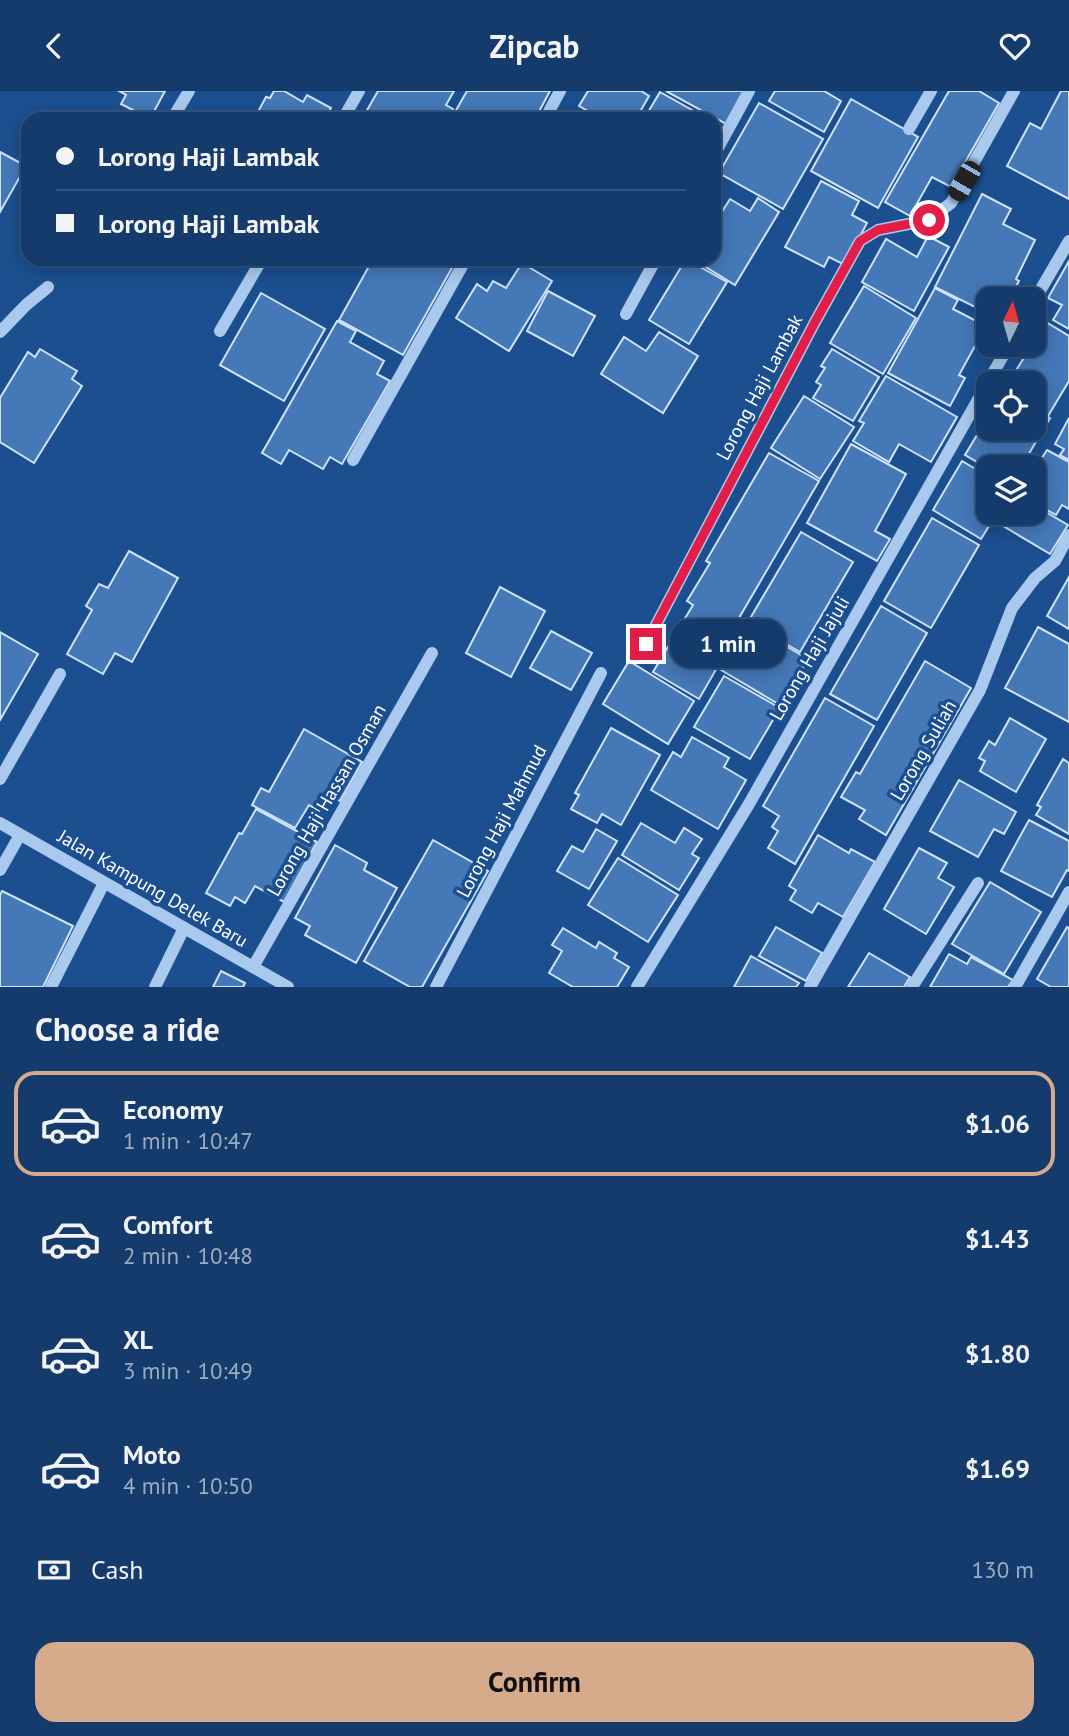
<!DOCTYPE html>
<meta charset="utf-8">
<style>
:root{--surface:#143b6b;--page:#1d4271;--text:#f1f3f6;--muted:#9dadc1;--line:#33557e;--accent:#d6ab8b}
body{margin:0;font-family:"PT Sans",sans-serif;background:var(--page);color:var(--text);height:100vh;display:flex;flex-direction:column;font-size:26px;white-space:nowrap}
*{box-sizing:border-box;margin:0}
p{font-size:23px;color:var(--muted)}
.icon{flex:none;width:38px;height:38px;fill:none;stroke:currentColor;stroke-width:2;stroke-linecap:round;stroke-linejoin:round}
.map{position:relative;height:896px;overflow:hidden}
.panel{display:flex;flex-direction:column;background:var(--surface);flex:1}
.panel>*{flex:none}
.top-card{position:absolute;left:21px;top:21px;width:700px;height:154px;border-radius:21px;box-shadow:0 4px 18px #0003,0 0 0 2px var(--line);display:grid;align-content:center;height:154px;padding:0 35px;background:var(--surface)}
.needle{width:46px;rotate:5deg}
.buttons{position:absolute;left:976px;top:196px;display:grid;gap:14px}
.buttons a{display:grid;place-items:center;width:70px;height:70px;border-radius:14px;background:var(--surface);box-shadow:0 4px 18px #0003,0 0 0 2px var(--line);font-size:35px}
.end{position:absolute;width:32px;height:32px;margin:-16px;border:9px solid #e11d48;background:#fff;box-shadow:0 0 0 4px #fff}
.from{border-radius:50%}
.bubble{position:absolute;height:49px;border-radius:21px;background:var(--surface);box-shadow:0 4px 18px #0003,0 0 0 2px var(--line);font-size:23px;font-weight:600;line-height:49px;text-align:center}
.car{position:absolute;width:21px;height:42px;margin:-21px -10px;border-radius:9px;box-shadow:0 0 5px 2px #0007;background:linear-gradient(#222 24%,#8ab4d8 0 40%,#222 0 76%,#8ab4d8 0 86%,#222 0)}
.top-card b{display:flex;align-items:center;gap:24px;height:66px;font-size:26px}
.top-card b+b{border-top:2px solid var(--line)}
.top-card i{width:18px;height:18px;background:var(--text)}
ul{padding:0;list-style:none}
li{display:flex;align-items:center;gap:21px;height:105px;margin:0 14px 10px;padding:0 21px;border:4px solid transparent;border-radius:21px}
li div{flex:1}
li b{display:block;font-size:26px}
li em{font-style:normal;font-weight:600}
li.on{border-color:var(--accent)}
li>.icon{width:63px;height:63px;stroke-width:1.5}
h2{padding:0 35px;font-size:32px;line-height:84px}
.pay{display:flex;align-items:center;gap:18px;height:77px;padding:0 35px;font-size:26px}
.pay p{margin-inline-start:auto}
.action{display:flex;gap:14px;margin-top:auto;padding:14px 35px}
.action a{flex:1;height:80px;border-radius:21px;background:var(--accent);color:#111;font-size:28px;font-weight:600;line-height:80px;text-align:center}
header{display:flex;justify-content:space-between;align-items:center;height:91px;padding:0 35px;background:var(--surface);font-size:32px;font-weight:600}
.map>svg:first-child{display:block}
.building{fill:#4478b7;stroke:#cfe3fa;stroke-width:2}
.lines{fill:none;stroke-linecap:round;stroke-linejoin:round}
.minor{stroke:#a9c9ee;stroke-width:12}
.route{stroke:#e11d48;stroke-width:9}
.labels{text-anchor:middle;stroke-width:7;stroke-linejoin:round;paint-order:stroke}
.street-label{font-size:19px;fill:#fff;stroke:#1b4f8f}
</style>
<header><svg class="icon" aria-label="back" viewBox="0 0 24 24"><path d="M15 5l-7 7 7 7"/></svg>Zipcab<svg class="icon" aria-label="heart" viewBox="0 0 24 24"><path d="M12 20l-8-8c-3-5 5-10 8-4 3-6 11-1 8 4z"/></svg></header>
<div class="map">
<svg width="1069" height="896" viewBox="0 0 1069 896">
<rect width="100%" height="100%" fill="#1b4f8f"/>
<g class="building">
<polygon points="119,0 165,0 150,28 121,13 126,4"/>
<polygon points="274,0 284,0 303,11 307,4 331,17 325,28 254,28 266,6 270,7"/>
<polygon points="378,0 454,0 446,14 453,18 447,28 362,28"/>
<polygon points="467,0 550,0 535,28 451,28"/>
<polygon points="588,0 641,0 649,5 636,28 602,28 579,15"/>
<polygon points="666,0 744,0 726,33"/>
<polygon points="775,0 824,0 841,10 824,41 769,10"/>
<polygon points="949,0 979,0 999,12 951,96 932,86 910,125 885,111"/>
<polygon points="1061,0 1069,0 1069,108 1007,75 1030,32 1041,38"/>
<polygon points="660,1 708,28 644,28"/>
<polygon points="851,8 918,46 878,117 811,80"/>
<polygon points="759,12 823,48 783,118 719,82"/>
<polygon points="0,61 26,75 0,121"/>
<polygon points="821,90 859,110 852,124 867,132 845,174 829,166 824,176 785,156"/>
<polygon points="982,103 1011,118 1003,133 1035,149 1016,188 1019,190 1009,208 989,208 989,223 935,196"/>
<polygon points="758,107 779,121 735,194 693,168 714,168 714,124 718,127 730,108 750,120"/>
<polygon points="928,145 949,156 914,220 862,191 886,148 917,166"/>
<polygon points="373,168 457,168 403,264 339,229"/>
<polygon points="686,168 727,191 689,253 649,229"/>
<polygon points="1069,170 1069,238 1053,229 1062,214 1048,207"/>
<polygon points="522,172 552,190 509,260 456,227 477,193 487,200 493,190 506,197"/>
<polygon points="864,195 916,227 883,283 830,252"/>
<polygon points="935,197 958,209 953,218 986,235 959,284 965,287 950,315 888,282"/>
<polygon points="548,200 595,225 573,265 527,240"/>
<polygon points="261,202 325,238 284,310 220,274"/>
<polygon points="337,230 356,240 350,251 384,270 377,283 390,290 342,373 330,366 323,378 289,359 281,373 262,362"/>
<polygon points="1046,231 1069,245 1069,290 1048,325 1034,316 1034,292 1008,292 1032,254 1034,254 1034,250"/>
<polygon points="659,241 698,265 663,322 601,283 624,246 646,260"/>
<polygon points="40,258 77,280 72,288 82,295 34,372 0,351 0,307 28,261 35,266"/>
<polygon points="832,258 879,286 853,330 813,307 821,294 816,291 825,277 821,275"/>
<polygon points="886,285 957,326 931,371 899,353 889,371 853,350 864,332 859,330"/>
<polygon points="804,305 854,336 820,388 771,357"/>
<polygon points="1034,318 1050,327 1021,376 989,378 965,364 989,324 989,338 1034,338"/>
<polygon points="1069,327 1069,369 1060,364 1064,358 1055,353"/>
<polygon points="851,353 906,383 875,440 890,448 877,470 807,432"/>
<polygon points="1047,359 1069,371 1069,418 1062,414 1056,424 1034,412 1034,379"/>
<polygon points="769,362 819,390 739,527 744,530 699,608 653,581 693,514 687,510 710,472 706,470"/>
<polygon points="962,370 989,386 989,422 997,422 981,448 933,419"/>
<polygon points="1034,414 1068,434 1050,463 1003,435 1011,422 1034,422"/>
<polygon points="932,427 979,454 931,537 884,510"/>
<polygon points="801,441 853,471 800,561 748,531"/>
<polygon points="129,460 178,487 132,571 115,562 103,583 67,563 92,519 86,515 99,493 108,497"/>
<polygon points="1069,486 1069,538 1047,525"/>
<polygon points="500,496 545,520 511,586 466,562"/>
<polygon points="881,515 927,542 877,629 830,603"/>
<polygon points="748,533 808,568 780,614 721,579"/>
<polygon points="1038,536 1069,553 1069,631 1005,597"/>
<polygon points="551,540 592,562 571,599 530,577"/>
<polygon points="0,541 38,563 0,629"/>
<polygon points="629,570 694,610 668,653 603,613"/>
<polygon points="925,570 971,597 886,744 859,728 865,719 841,706 856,681 860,683"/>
<polygon points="724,585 780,617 750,668 694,636"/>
<polygon points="825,607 874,635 795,773 768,757 778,740 772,736 779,725 763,715"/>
<polygon points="1010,627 1046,648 1016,701 980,680 985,670 979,667 989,650 995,654"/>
<polygon points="611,637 660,664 621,734 602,723 597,732 571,718 579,704 575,702"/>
<polygon points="304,638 362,671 340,710 328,704 319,720 309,714 295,737 252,714 261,697 269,701"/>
<polygon points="692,646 729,667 724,676 746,689 718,738 651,699 673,661 681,666"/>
<polygon points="1063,668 1069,672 1069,743 1036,724 1041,716 1037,714"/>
<polygon points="959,689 1016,721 1004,743 994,738 978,766 930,740"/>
<polygon points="256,718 317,751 284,811 255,795 245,812 235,806 230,815 206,802 239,742 242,743"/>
<polygon points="1029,729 1069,750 1069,780 1067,779 1052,806 1001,780"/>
<polygon points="641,732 675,752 684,737 702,748 692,763 699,767 679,799 622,764"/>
<polygon points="596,738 617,750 589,798 557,780 572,755 583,761"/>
<polygon points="818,744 849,762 851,758 875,771 843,826 818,812 812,822 790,809 796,799 789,795"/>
<polygon points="433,749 488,780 422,896 410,896 364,870"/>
<polygon points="335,754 367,772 364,779 397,797 356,872 305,844 310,835 295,827"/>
<polygon points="919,757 947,772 938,787 954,796 926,843 884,818"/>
<polygon points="618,767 678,804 648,851 588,814"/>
<polygon points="990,791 1041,821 1004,883 952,853"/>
<polygon points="2,800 73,835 43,896 0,896 0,804"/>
<polygon points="776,836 822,862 806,890 759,865"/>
<polygon points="1067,836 1069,837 1069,896 1051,896 1037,888"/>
<polygon points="563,837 596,857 599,851 617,862 614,867 629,876 617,896 573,896 549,882 562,860 552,854"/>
<polygon points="869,862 910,886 904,896 848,896"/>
<polygon points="949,863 967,873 971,866 1013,889 1008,896 930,896"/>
<polygon points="751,865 799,892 796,896 734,896"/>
<polygon points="221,880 245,892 243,896 213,896"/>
</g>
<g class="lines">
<g class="minor">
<polyline points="174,25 189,0"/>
<polyline points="343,28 359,0"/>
<polyline points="545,28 560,0"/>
<polyline points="909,38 931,0"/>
<polyline points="714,64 749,0"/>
<polyline points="1034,210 1069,150"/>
<polyline points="626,223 656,168"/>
<polyline points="220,240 262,168"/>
<polyline points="0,241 26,214 48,196"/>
<polyline points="353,369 466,168"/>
<polyline points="646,553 815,231 860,150 878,139 929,129 951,112 1014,0"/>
<polyline points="0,688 60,583"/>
<polyline points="0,732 288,896"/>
<polyline points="0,779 20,744"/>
<polyline points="253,876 432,562"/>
<polyline points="51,896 104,792"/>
<polyline points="155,896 184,837"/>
<polyline points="436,896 601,582"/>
<polyline points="637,896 749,713 1009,254"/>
<polyline points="810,896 980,599 1012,517 1035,487 1055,470 1069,444"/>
<polyline points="912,896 978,792"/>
<polyline points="1015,896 1069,801"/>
</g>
</g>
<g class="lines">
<polyline class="route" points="646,553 815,231 860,150 878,139 929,129"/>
</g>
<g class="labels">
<g class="street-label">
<text transform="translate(759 296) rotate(-62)" y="7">Lorong Haji Lambak</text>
<text transform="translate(809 567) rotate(-60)" y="7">Lorong Haji Jajuli</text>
<text transform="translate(923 659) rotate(-60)" y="7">Lorong Suliah</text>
<text transform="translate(326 709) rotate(-60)" y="7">Lorong Haji Hassan Osman</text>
<text transform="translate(501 730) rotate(-62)" y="7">Lorong Haji Mahmud</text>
<text transform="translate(153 797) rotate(30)" y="7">Jalan Kampung Delek Baru</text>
</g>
</g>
</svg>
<div class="buttons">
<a><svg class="needle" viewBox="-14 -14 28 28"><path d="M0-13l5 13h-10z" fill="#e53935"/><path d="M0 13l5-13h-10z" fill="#9dadc1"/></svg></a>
<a><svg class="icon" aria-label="locate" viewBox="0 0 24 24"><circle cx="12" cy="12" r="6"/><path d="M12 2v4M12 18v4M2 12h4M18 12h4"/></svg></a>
<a><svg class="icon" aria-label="layers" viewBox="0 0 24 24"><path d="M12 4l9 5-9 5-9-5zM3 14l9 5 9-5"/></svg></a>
</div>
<i class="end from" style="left:929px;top:129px"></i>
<i class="end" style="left:646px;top:553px"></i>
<div class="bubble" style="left:670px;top:528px;width:116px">1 min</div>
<i class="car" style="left:964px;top:90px;rotate:210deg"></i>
<div class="top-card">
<b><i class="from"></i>Lorong Haji Lambak</b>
<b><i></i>Lorong Haji Lambak</b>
</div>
</div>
<section class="panel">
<h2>Choose a ride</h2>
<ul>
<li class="on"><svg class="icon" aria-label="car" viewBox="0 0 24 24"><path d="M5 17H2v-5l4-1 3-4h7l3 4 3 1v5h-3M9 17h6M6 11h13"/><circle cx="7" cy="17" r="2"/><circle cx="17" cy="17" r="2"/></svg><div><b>Economy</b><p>1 min · 10:47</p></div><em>$1.06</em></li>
<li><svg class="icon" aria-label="car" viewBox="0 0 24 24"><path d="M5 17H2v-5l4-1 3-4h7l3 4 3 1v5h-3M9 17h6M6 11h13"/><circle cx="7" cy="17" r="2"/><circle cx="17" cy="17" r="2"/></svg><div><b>Comfort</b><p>2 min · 10:48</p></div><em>$1.43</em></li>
<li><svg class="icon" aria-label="car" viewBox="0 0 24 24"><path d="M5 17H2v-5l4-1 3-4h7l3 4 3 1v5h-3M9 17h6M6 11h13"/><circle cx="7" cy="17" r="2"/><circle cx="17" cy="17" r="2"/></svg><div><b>XL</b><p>3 min · 10:49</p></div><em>$1.80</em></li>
<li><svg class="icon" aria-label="car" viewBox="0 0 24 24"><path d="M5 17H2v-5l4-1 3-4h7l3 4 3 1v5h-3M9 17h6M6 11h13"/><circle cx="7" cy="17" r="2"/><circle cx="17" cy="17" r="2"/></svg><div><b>Moto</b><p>4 min · 10:50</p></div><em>$1.69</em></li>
</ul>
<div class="pay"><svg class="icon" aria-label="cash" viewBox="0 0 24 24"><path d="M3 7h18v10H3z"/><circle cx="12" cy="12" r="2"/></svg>Cash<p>130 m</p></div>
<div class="action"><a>Confirm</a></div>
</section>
